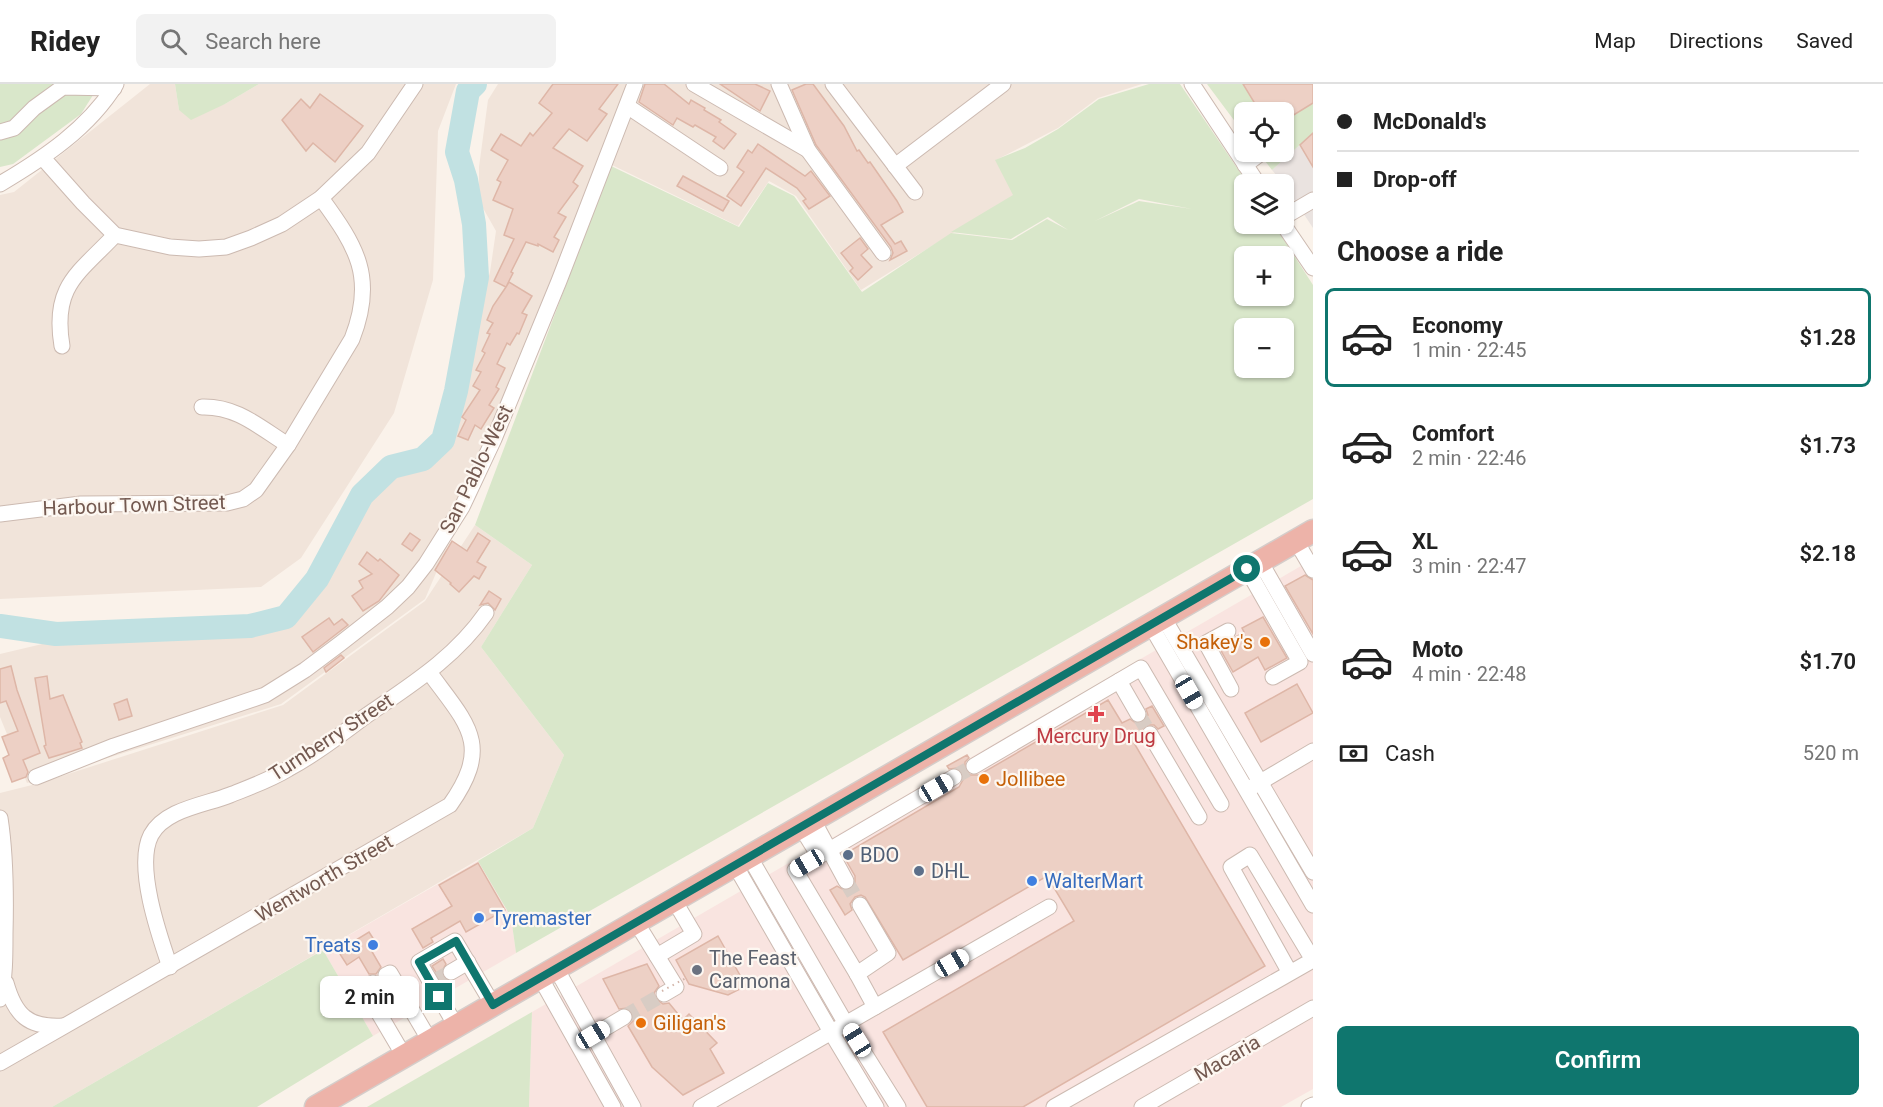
<!DOCTYPE html>
<meta charset="utf-8">
<style>
:root{--surface:#fff;--page:#f2f2f2;--text:#222;--muted:#767676;--line:#e0e0e0;--accent:#0f766e}
body{margin:0;font-family:Roboto,sans-serif;background:var(--page);color:var(--text);height:100vh;display:flex;flex-direction:column;font-size:22px;white-space:nowrap}
*{box-sizing:border-box;margin:0}
p{font-size:20px;color:var(--muted)}
.icon{flex:none;width:33px;height:33px;fill:none;stroke:currentColor;stroke-width:2;stroke-linecap:round;stroke-linejoin:round}
.map{position:relative;flex:1;overflow:hidden}
.drawer{display:flex;flex-direction:column;background:var(--surface);width:570px}
.drawer>*{flex:none}
.top-card{display:grid;align-content:center;height:132px;padding:0 24px;background:var(--surface)}
.fabs{position:absolute;left:1234px;top:18px;display:grid;gap:12px}
.fabs a{display:grid;place-items:center;width:60px;height:60px;border-radius:9px;background:var(--surface);box-shadow:0 2px 4px #0004;font-size:30px}
.end{position:absolute;width:27px;height:27px;margin:-14px;border:8px solid #0f766e;background:#fff;box-shadow:0 0 0 3px #fff}
.from{border-radius:50%}
.bubble{position:absolute;height:42px;border-radius:9px;background:var(--surface);box-shadow:0 2px 4px #0004;font-size:20px;font-weight:600;line-height:42px;text-align:center}
.car{position:absolute;width:18px;height:36px;margin:-18px -9px;border-radius:8px;box-shadow:0 0 4px 2px #0007;background:linear-gradient(#fff 24%,#345 0 40%,#fff 0 76%,#345 0 86%,#fff 0)}
.top-card b{display:flex;align-items:center;gap:21px;height:57px;font-size:22px}
.top-card b+b{border-top:2px solid var(--line)}
.top-card i{width:15px;height:15px;background:var(--text)}
ul{padding:0;list-style:none}
li{display:flex;align-items:center;gap:18px;height:99px;margin:0 12px 9px;padding:0 12px;border:3px solid transparent;border-radius:9px}
li div{flex:1}
li b{display:block;font-size:22px}
li em{font-style:normal;font-weight:600}
li.on{border-color:var(--accent)}
li>.icon{width:54px;height:54px;stroke-width:1.5}
h2{padding:0 24px;font-size:27px;line-height:72px}
.pay{display:flex;align-items:center;gap:15px;height:66px;padding:0 24px;font-size:22px}
.pay p{margin-inline-start:auto}
.action{display:flex;gap:12px;margin-top:auto;padding:12px 24px}
.action a{flex:1;height:69px;border-radius:9px;background:var(--accent);color:#fff;font-size:24px;font-weight:600;line-height:69px;text-align:center}
header{display:flex;align-items:center;gap:36px;box-sizing:border-box;height:84px;padding:0 30px;background:var(--surface);border-bottom:2px solid var(--line)}
header strong{font-size:28px}
nav{display:flex;gap:33px;margin-inline-start:auto;font-size:21px}
.search{width:420px;height:54px;background:var(--page);display:flex;align-items:center;gap:15px;box-sizing:border-box;padding:0 21px;border-radius:9px;color:var(--muted);font-size:22px}
main{display:flex;flex:1;min-height:0}
.map>svg:first-child{display:block}
.residential{fill:#f1e4da}
.commercial{fill:#f9e4e0}
.industrial{fill:#eae3e0}
.green{fill:#d9e7ca;fill-rule:evenodd}
.lines{fill:none;stroke-linecap:round;stroke-linejoin:round}
.river{stroke:#c1e1e2;stroke-width:24}
.building{fill:#edd0c5;stroke:#deb6a7;stroke-width:1.5}
.minor-tunnel{stroke:#d8ccc4;stroke-width:15;stroke-dasharray:15 8;stroke-linecap:butt}
.minor-casing{stroke:#ccbab1;stroke-width:17}
.highway-casing{stroke:#d5cdca;stroke-width:25}
.minor{stroke:#fff;stroke-width:15}
.highway{stroke:#edb3a9;stroke-width:22}
.path-bridge{stroke:#d2b4a8;stroke-width:2;stroke-dasharray:1.5 4.5;stroke-linecap:butt}
.route{stroke:#0f766e;stroke-width:8}
.food-dot{fill:#e8710a;stroke:#fdf7f1;stroke-width:2}
.health-dot{fill:#e0444e;stroke:#fdf7f1;stroke-width:2}
.service-dot{fill:#5c6f8a;stroke:#fdf7f1;stroke-width:2}
.shop-dot{fill:#3f7fe0;stroke:#fdf7f1;stroke-width:2}
.worship-dot{fill:#6b7280;stroke:#fdf7f1;stroke-width:2}
.labels{text-anchor:middle;stroke-width:4.5;stroke-linejoin:round;paint-order:stroke}
.street-label{font-size:20px;fill:#735950;stroke:#fdf7f1}
.food-label{font-size:20px;fill:#c56008;stroke:#fdf7f1;text-anchor:start}
.health-label{font-size:20px;fill:#be3a42;stroke:#fdf7f1}
.service-label{font-size:20px;fill:#4e5e75;stroke:#fdf7f1;text-anchor:start}
.shop-label{font-size:20px;fill:#366cbe;stroke:#fdf7f1;text-anchor:start}
.worship-label{font-size:20px;fill:#5b616d;stroke:#fdf7f1;text-anchor:start}
</style>
<header>
<strong>Ridey</strong>
<div class="search"><svg class="icon" aria-label="search" viewBox="0 0 24 24"><circle cx="10" cy="10" r="6"/><path d="M15 15l6 6"/></svg>Search here</div>
<nav><a>Map</a><a>Directions</a><a>Saved</a></nav>
</header>
<main>
<div class="map">
<svg width="1313" height="1023" viewBox="0 0 1313 1023">
<rect width="100%" height="100%" fill="#faf2ea"/>
<g class="residential">
<polygon points="150,0 175,0 179,26 225,20 259,0 456,0 438,47 433,196 394,329 301,474 261,503 0,515 0,111 14,108"/>
<polygon points="498,0 1142,0 1098,14 1058,44 996,76 1014,111 861,206 796,112 769,97 738,142 610,80 425,515 281,620 27,699 0,633 0,570 55,557 206,552 292,534 323,499 347,462 366,412 394,386 424,378 445,358 490,188 496,147 479,117 479,83 488,16"/>
<polygon points="475,441 532,481 481,563 564,671 533,744 52,1023 0,1023 0,709 40,699 283,621 425,517"/>
</g>
<g class="commercial">
<polygon points="1313,475 1313,1005 1281,1023 529,1023 532,928"/>
<polygon points="478,777 511,833 516,869 373,952 323,866"/>
</g>
<polygon class="industrial" points="1313,49 1313,144 1284,100 1272,86"/>
<g class="green">
<polygon points="0,0 100,0 81,30 13,80 0,83"/>
<polygon points="175,0 259,0 225,20 191,36 179,26"/>
<path d="M1149 0H1180L1248 100H1245V140L1275 141 1231 147 1275 142 1313 201V415L516 869 511 833 478 777 533 744 564 671 481 563 532 481 475 441 611 82 739 143 768 99 794 112 862 208 951 149 1012 156 1047 135 1068 146 1048 133 1011 155 951 148 1013 111 995 76 1025 64 1058 45 1099 15ZM1139 115 1192 125 1139 117 1095 137ZM1245 172H1284V212H1245ZM1245 244H1284V284H1245Z"/>
<polygon points="1207,0 1313,0 1313,49 1272,86 1258,68 1284,68 1284,28 1245,28 1245,51"/>
<polygon points="323,866 373,952 257,1023 52,1023"/>
<polygon points="532,928 529,1023 367,1023"/>
</g>
<g class="lines">
<polyline class="river" points="0,542 56,550 250,542 286,533 317,495 362,411 391,383 423,375 443,356 456,307 477,193 474,140 466,96 457,68 468,7 475,0"/>
</g>
<g class="building">
<polygon points="553,0 618,0 599,25 607,30 587,57 569,45 553,64 583,82 573,98 578,102 558,129 566,133 554,153 559,156 553,168 538,160 538,162 526,158 511,188 513,189 506,203 509,198 532,212 522,229 527,231 519,250 517,249 510,261 507,259 497,280 505,284 496,303 499,305 489,321 494,324 481,345 475,341 468,356 458,352 466,336 462,333 480,306 473,302 481,288 476,286 485,269 482,267 490,250 487,249 493,239 487,236 493,222 506,203 494,197 514,155 504,151 513,125 493,116 501,98 497,96 508,76 491,66 501,50 521,62 530,49 533,52 552,29 539,19"/>
<polygon points="645,0 664,0 689,20 691,16 705,24 704,26 721,36 719,38 736,50 724,65 713,57 716,53 695,41 693,43 677,34 673,41 639,18"/>
<polygon points="720,0 755,0 770,7 760,27"/>
<polygon points="806,0 813,0 844,42 857,67 859,66 868,79 870,78 897,117 903,128 881,141 895,160 901,157 907,167 890,176 893,169 891,163 816,61 792,6"/>
<polygon points="1243,0 1313,0 1313,19 1284,37 1284,28 1260,28"/>
<polygon points="320,10 363,42 335,78 313,59 306,67 282,36 301,15 310,24"/>
<polygon points="1313,49 1313,83 1300,61"/>
<polygon points="758,60 805,92 811,87 830,112 809,125 803,117 806,115 797,104 766,84 741,122 727,112 744,88 737,83 748,66 752,69"/>
<polygon points="683,92 729,117 723,127 677,102"/>
<polygon points="860,154 868,165 861,171 872,183 858,196 850,187 853,184 841,169"/>
<polygon points="410,449 420,456 412,467 402,460"/>
<polygon points="478,449 490,457 477,478 486,483 479,495 474,492 459,508 450,500 451,499 435,486 452,457 467,467"/>
<polygon points="367,468 378,477 380,475 399,491 379,517 363,527 352,512 363,504 359,497 372,490 359,480"/>
<polygon points="1305,491 1313,496 1313,550 1285,502"/>
<polygon points="489,507 501,515 495,526 488,519 480,521"/>
<polygon points="1263,533 1287,574 1265,586 1258,573 1233,588 1219,563 1244,548 1242,544"/>
<polygon points="329,534 334,541 342,535 348,541 313,568 302,553"/>
<polygon points="341,571 344,574 326,588 324,584"/>
<polygon points="11,582 17,606 40,669 23,676 28,688 26,693 12,698 3,674 9,671 2,653 18,647 6,617 0,619 0,585"/>
<polygon points="47,592 50,615 63,611 82,658 80,659 82,664 49,674 44,662 46,661 35,594"/>
<polygon points="1297,600 1313,629 1261,658 1245,629"/>
<polygon points="127,615 132,632 119,636 114,620"/>
<polygon points="1108,616 1122,639 1130,635 1137,640 1143,638 1148,631 1146,625 1152,622 1164,642 1158,645 1154,641 1146,641 1141,646 1142,655 1134,659 1265,882 1023,1023 927,1023 883,948 1074,837 1047,792 903,876 865,813 861,811 855,813 850,820 852,826 845,831 830,806 837,802 846,807 855,802 855,792 843,771 959,703 964,694 962,688 958,684 949,685 947,682 967,671 969,674 965,678 965,686 970,691 979,691"/>
<polygon points="478,779 505,826 466,848 460,837 431,854 433,858 423,864 412,845 452,822 439,801"/>
<polygon points="369,848 378,862 371,866 381,883 376,890 369,890 359,873 347,881 338,867"/>
<polygon points="718,852 746,902 728,911 689,900 676,876"/>
<polygon points="443,875 446,880 441,889 445,896 442,898 432,882"/>
<polygon points="647,880 659,902 654,909 656,915 663,920 669,919 683,936 689,930 717,959 710,965 724,989 683,1011 652,983 628,942 633,937 633,929 628,924 619,925 603,895"/>
<polygon points="383,900 386,901 394,915 386,920 378,907"/>
</g>
<g class="lines">
<g class="minor-tunnel">
<polyline points="1138,630 1150,650"/>
<polyline points="954,693 974,682"/>
<polyline points="846,797 860,821"/>
<polyline points="438,895 451,888"/>
<polyline points="624,933 664,910"/>
</g>
<g class="minor-casing">
<g id="minor">
<polyline points="694,0 808,66"/>
<polyline points="779,0 808,66 883,169"/>
<polyline points="833,0 915,108"/>
<polyline points="1192,0 1258,100"/>
<polyline points="627,22 720,84"/>
<polyline points="0,48 14,44 34,24 63,3 114,4"/>
<polyline points="43,74 83,119 115,151 170,163 199,165 226,163 251,154 282,140 321,114 368,69 415,0"/>
<polyline points="1245,81 1260,70"/>
<polyline points="895,82 1003,0"/>
<path d="M0 100C44 74 89 44 116 0"/>
<polyline points="1284,133 1313,116"/>
<polyline points="1283,140 1313,184"/>
<path d="M62 262C52 202 78 190 115 151"/>
<path d="M202 323C237 322 259 343 288 361"/>
<path d="M0 430 81 420 227 419 243 415 256 406 288 361 352 255C376 194 357 163 321 114"/>
<polyline points="1296,457 1313,486"/>
<polyline points="1260,477 1313,570"/>
<polyline points="1247,485 1300,578 1273,593"/>
<polyline points="1163,533 1313,788"/>
<polyline points="1150,540 1313,821"/>
<polyline points="1228,547 1206,559 1231,605"/>
<polyline points="1119,597 1138,630"/>
<polyline points="1150,650 1199,733"/>
<polyline points="974,682 1141,584 1221,720"/>
<polyline points="36,693 114,662 265,611 305,586 341,559 387,523 408,503 426,480 462,423 494,355 559,197 635,0"/>
<polyline points="1252,703 1313,667"/>
<path d="M0 734C6 773 6 811 5 850 5 873 5 894 0 915"/>
<polyline points="813,736 846,797"/>
<polyline points="801,743 819,772"/>
<polyline points="749,772 846,940 898,1023"/>
<polyline points="735,781 831,948 876,1023"/>
<polyline points="860,821 888,869 857,890 795,786 954,693"/>
<polyline points="636,838 676,903 664,910"/>
<polyline points="657,872 694,850 674,816"/>
<path d="M170 883C159 851 135 782 151 751 165 725 205 721 230 711 250 703 270 696 288 685 314 671 339 652 363 634 409 602 454 575 486 529"/>
<polyline points="556,884 633,1023"/>
<polyline points="451,888 468,878"/>
<polyline points="857,890 875,923"/>
<polyline points="386,891 390,889 430,957"/>
<polyline points="540,893 613,1023"/>
<path d="M6 899C15 931 28 944 63 942"/>
<polyline points="373,899 364,904 404,972"/>
<polyline points="456,942 419,878 455,857 493,921"/>
<polyline points="585,956 624,933"/>
<path d="M0 979 450 721C493 660 467 640 429 588"/>
<polyline points="701,1023 1049,823"/>
<polyline points="1054,1023 1283,893 1313,876 1250,771 1231,783 1290,889"/>
<polyline points="1142,1023 1313,924"/>
<polyline points="1309,1023 1313,1021"/>
</g>
</g>
<g class="highway-casing">
<polyline id="highway" points="316,1023 1313,447"/>
</g>
<use href="#minor" class="minor"/>
<use href="#highway" class="highway"/>
<polyline class="path-bridge" points="662,907 686,894"/>
</g>
<g class="lines">
<polyline class="route" points="439,913 419,878 456,857 493,921 1247,485"/>
</g>
<g class="food-dot">
<circle cx="1265" cy="558" r="6"/>
<circle cx="984" cy="695" r="6"/>
<circle cx="641" cy="939" r="6"/>
</g>
<path class="health-dot" d="M1093 621h6v6h6v6h-6v6h-6v-6h-6v-6h6z"/>
<g class="service-dot">
<circle cx="848" cy="771" r="6"/>
<circle cx="919" cy="787" r="6"/>
</g>
<g class="shop-dot">
<circle cx="1032" cy="797" r="6"/>
<circle cx="479" cy="834" r="6"/>
<circle cx="373" cy="861" r="6"/>
</g>
<circle class="worship-dot" cx="697" cy="886" r="6"/>
<g class="labels">
<g class="street-label">
<text transform="translate(476 385) rotate(-64)" y="7">San Pablo-West</text>
<text transform="translate(134 421) rotate(-2)" y="7">Harbour Town Street</text>
<text transform="translate(331 653) rotate(-33)" y="7">Turnberry Street</text>
<text transform="translate(324 794) rotate(-30)" y="7">Wentworth Street</text>
<text transform="translate(1227 974) rotate(-30)" y="7">Macaria</text>
</g>
<g class="food-label">
<text x="1253" y="565" text-anchor="end">Shakey's</text>
<text x="996" y="702">Jollibee</text>
<text x="653" y="946">Giligan's</text>
</g>
<g class="health-label">
<text x="1096" y="659">Mercury Drug</text>
</g>
<g class="service-label">
<text x="860" y="778">BDO</text>
<text x="931" y="794">DHL</text>
</g>
<g class="shop-label">
<text x="1044" y="804">WalterMart</text>
<text x="491" y="841">Tyremaster</text>
<text x="361" y="868" text-anchor="end">Treats</text>
</g>
<g class="worship-label">
<text x="709" y="881">The Feast<tspan x="709" dy="23">Carmona</tspan></text>
</g>
</g>
</svg>
<div class="fabs">
<a><svg class="icon" aria-label="locate" viewBox="0 0 24 24"><circle cx="12" cy="12" r="6"/><path d="M12 2v4M12 18v4M2 12h4M18 12h4"/></svg></a>
<a><svg class="icon" aria-label="layers" viewBox="0 0 24 24"><path d="M12 4l9 5-9 5-9-5zM3 14l9 5 9-5"/></svg></a>
<a>+</a>
<a>−</a>
</div>
<i class="end from" style="left:1247px;top:485px"></i>
<i class="end" style="left:439px;top:913px"></i>
<div class="bubble" style="left:320px;top:892px;width:99px">2 min</div>
<i class="car" style="left:1189px;top:608px;rotate:150deg"></i>
<i class="car" style="left:936px;top:704px;rotate:60deg"></i>
<i class="car" style="left:807px;top:779px;rotate:240deg"></i>
<i class="car" style="left:952px;top:879px;rotate:60deg"></i>
<i class="car" style="left:593px;top:951px;rotate:59deg"></i>
<i class="car" style="left:857px;top:956px;rotate:328deg"></i>
</div>
<section class="drawer">
<div class="top-card">
<b><i class="from"></i>McDonald's</b>
<b><i></i>Drop-off</b>
</div>
<h2>Choose a ride</h2>
<ul>
<li class="on"><svg class="icon" aria-label="car" viewBox="0 0 24 24"><path d="M5 17H2v-5l4-1 3-4h7l3 4 3 1v5h-3M9 17h6M6 11h13"/><circle cx="7" cy="17" r="2"/><circle cx="17" cy="17" r="2"/></svg><div><b>Economy</b><p>1 min · 22:45</p></div><em>$1.28</em></li>
<li><svg class="icon" aria-label="car" viewBox="0 0 24 24"><path d="M5 17H2v-5l4-1 3-4h7l3 4 3 1v5h-3M9 17h6M6 11h13"/><circle cx="7" cy="17" r="2"/><circle cx="17" cy="17" r="2"/></svg><div><b>Comfort</b><p>2 min · 22:46</p></div><em>$1.73</em></li>
<li><svg class="icon" aria-label="car" viewBox="0 0 24 24"><path d="M5 17H2v-5l4-1 3-4h7l3 4 3 1v5h-3M9 17h6M6 11h13"/><circle cx="7" cy="17" r="2"/><circle cx="17" cy="17" r="2"/></svg><div><b>XL</b><p>3 min · 22:47</p></div><em>$2.18</em></li>
<li><svg class="icon" aria-label="car" viewBox="0 0 24 24"><path d="M5 17H2v-5l4-1 3-4h7l3 4 3 1v5h-3M9 17h6M6 11h13"/><circle cx="7" cy="17" r="2"/><circle cx="17" cy="17" r="2"/></svg><div><b>Moto</b><p>4 min · 22:48</p></div><em>$1.70</em></li>
</ul>
<div class="pay"><svg class="icon" aria-label="cash" viewBox="0 0 24 24"><path d="M3 7h18v10H3z"/><circle cx="12" cy="12" r="2"/></svg>Cash<p>520 m</p></div>
<div class="action"><a>Confirm</a></div>
</section>
</main>
